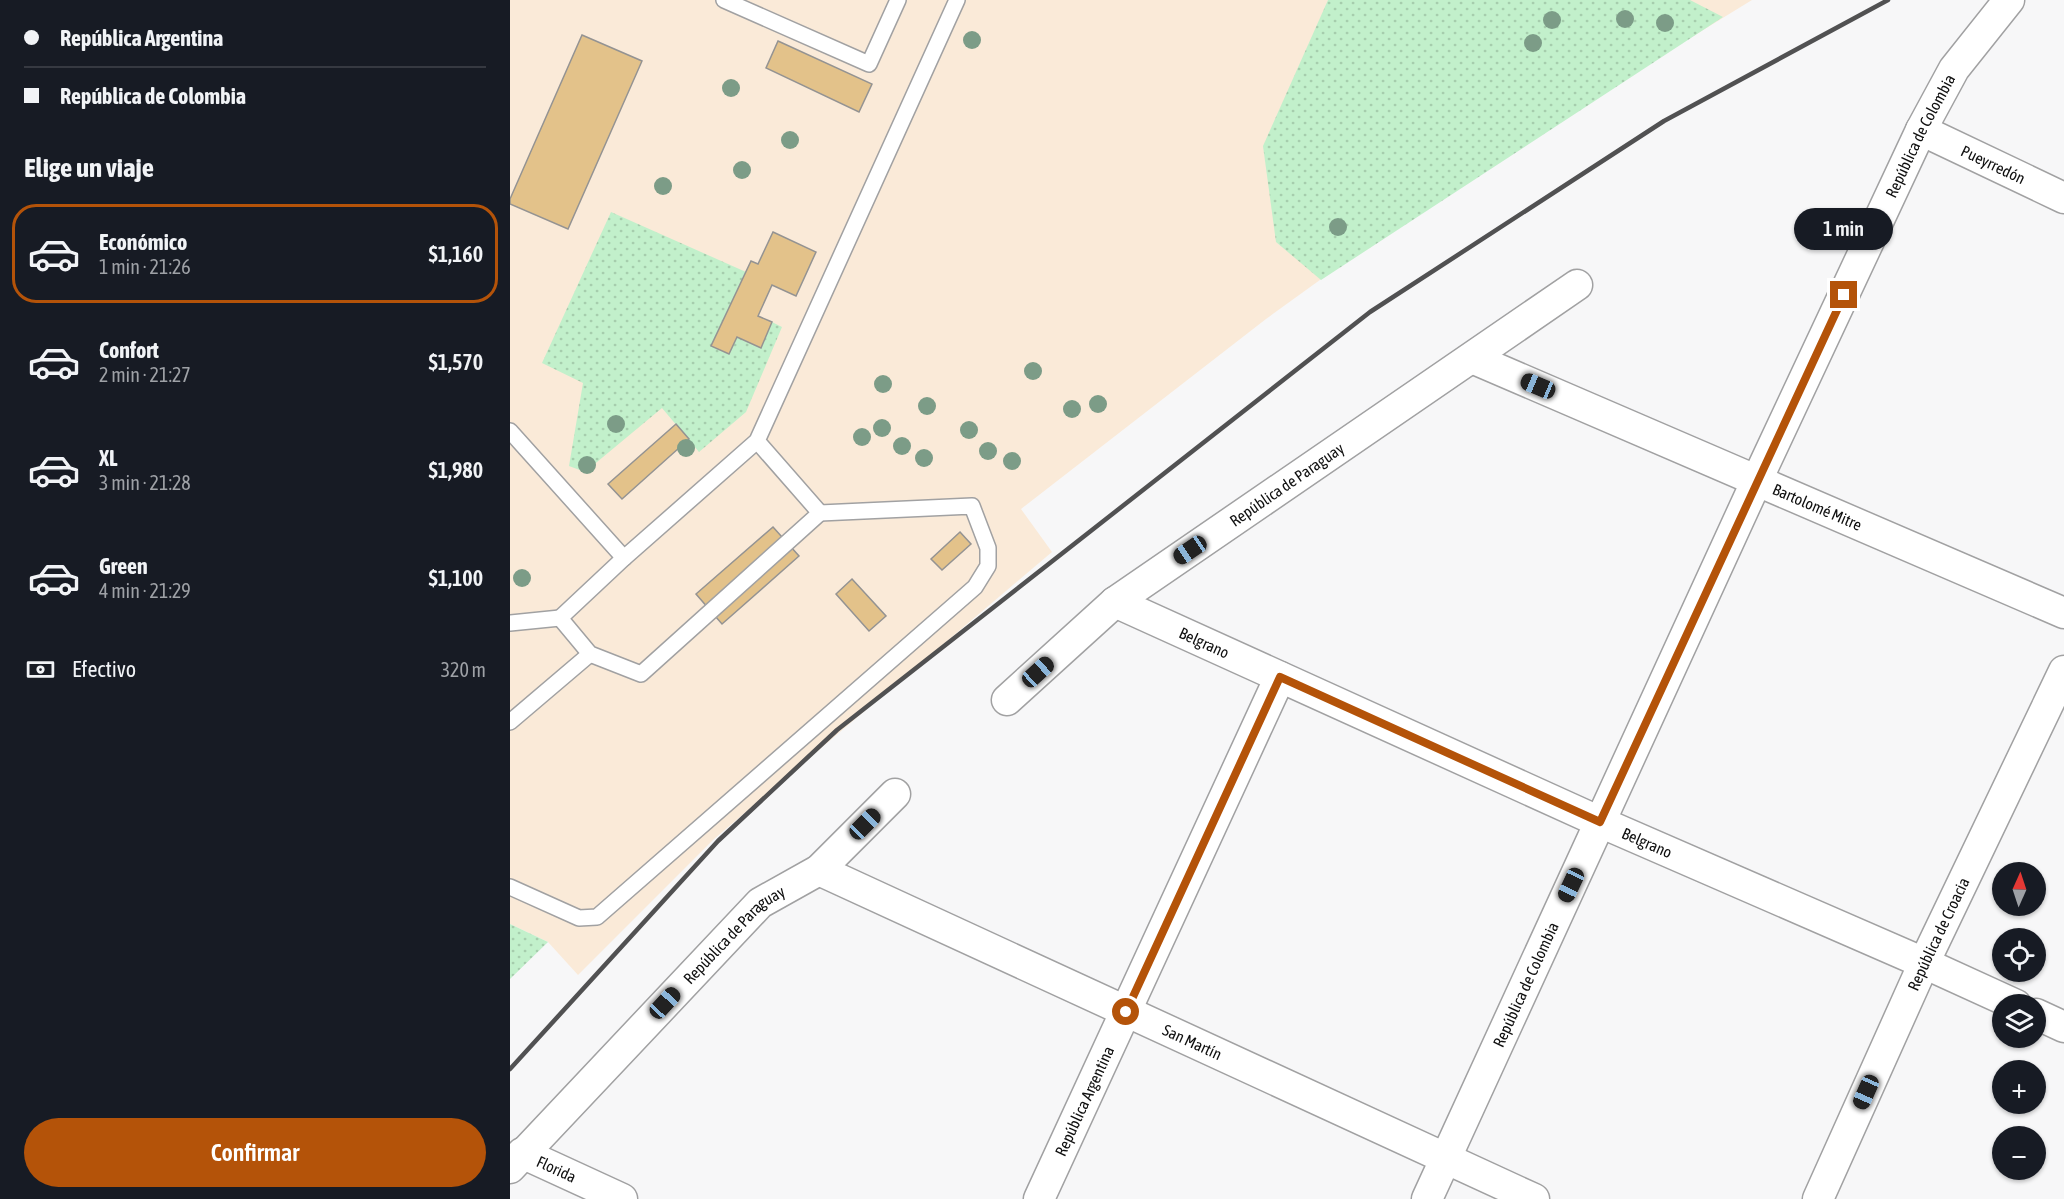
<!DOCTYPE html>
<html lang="es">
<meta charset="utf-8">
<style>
:root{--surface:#171b24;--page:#20242c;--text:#f1f3f6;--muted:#9ea1a6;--line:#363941;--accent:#b45309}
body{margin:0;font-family:"Asap Condensed",sans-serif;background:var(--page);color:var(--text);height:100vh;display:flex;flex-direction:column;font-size:22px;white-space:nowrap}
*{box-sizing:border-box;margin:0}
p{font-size:20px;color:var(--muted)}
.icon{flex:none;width:33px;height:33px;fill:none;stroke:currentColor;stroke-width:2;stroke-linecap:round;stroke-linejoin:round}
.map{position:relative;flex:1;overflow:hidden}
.sheet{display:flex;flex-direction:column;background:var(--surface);width:510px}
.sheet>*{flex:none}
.banner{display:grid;align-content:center;height:132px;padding:0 24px;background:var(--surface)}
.needle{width:39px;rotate:3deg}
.tools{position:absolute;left:1482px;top:862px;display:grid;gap:12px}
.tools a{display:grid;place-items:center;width:54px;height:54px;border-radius:50%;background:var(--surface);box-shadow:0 2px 4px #0004;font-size:30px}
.end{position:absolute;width:27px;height:27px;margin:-14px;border:8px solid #b45309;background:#fff;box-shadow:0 0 0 3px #fff}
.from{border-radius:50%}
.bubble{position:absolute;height:42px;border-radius:21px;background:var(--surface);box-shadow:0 2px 4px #0004;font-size:20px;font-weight:600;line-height:42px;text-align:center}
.car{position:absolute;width:18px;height:36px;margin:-18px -9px;border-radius:8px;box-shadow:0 0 4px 2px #0007;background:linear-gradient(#222 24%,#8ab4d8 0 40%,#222 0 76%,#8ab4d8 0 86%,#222 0)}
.banner b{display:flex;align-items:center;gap:21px;height:57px;font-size:22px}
.banner b+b{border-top:2px solid var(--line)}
.banner i{width:15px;height:15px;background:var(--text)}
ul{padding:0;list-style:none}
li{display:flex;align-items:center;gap:18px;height:99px;margin:0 12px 9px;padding:0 12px;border:3px solid transparent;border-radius:24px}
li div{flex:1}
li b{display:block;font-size:22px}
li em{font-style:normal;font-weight:600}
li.on{border-color:var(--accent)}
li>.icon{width:54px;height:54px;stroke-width:1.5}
h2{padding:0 24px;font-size:27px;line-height:72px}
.pay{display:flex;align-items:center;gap:15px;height:66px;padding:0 24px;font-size:22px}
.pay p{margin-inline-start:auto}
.action{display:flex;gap:12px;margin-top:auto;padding:12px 24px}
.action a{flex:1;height:69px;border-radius:36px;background:var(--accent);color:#fff;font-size:24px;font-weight:600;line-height:69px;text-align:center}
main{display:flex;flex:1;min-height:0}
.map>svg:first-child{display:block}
.industrial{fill:#faead8}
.grass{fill:url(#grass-dots)}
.building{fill:#e3c28a;stroke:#949392;stroke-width:1.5}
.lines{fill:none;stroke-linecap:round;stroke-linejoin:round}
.service-casing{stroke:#a1a1a2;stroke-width:18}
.minor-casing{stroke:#a1a1a2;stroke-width:33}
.service{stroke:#fff;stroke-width:15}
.minor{stroke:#fff;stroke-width:30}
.rail{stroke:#515152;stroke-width:4.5}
.tree{fill:#7c9c87}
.route{stroke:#b45309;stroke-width:8}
.labels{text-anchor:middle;stroke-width:4.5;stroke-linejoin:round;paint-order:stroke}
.street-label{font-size:16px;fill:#0f0f0f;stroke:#fff}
</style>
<main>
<section class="sheet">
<div class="banner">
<b><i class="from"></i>República Argentina</b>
<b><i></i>República de Colombia</b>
</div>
<h2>Elige un viaje</h2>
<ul>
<li class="on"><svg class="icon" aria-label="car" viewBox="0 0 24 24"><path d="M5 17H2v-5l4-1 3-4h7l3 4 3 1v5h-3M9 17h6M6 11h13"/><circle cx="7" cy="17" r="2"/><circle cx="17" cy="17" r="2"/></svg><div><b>Económico</b><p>1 min · 21:26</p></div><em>$1,160</em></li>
<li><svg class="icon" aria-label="car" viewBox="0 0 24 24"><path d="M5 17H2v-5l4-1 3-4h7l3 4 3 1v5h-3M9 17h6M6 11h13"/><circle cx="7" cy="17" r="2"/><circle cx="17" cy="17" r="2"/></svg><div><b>Confort</b><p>2 min · 21:27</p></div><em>$1,570</em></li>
<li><svg class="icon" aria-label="car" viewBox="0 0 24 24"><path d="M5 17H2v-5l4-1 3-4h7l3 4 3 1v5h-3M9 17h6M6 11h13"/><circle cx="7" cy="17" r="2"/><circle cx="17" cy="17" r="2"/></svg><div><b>XL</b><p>3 min · 21:28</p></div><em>$1,980</em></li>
<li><svg class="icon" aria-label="car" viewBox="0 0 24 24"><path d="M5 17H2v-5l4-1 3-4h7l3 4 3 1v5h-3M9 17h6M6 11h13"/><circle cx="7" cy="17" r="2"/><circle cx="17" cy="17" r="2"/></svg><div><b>Green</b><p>4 min · 21:29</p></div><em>$1,100</em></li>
</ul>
<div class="pay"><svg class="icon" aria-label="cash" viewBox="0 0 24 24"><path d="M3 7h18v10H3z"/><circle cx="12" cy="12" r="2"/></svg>Efectivo<p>320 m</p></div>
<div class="action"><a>Confirmar</a></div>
</section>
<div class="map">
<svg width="1554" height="1199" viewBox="0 0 1554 1199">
<defs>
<pattern id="grass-dots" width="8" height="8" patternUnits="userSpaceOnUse" patternTransform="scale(1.5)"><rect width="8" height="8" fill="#c2f0cb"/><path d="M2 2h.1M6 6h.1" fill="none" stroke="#a6cdad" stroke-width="1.8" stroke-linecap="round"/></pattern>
</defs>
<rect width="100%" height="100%" fill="#f7f7f8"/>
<polygon class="industrial" points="0,0 1242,0 947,181 756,319 511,509 542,552 204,839 68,975 38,942 0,924"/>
<g class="grass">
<polygon points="818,0 1180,0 1213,17 811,280 766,242 753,146"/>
<polygon points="101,212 236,272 202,346 219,354 227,337 250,347 262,322 272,327 236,412 189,452 152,408 75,472 59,466 73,383 32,363"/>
<polygon points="0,924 38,942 0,979"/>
</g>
<g class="building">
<polygon points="72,35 132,61 58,229 0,204 0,199"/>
<polygon points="268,41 362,84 349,112 256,68"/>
<polygon points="263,232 306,252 286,296 262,285 248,316 262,322 251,348 227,337 219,354 201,346 241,261 248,264"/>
<polygon points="166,424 179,439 112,499 98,484"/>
<polygon points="263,527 289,556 212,624 186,594"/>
<polygon points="450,532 461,544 432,570 421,559"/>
<polygon points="342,579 376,616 359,631 326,594"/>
</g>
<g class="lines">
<g class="service-casing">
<g id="service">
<polyline points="214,0 359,64 388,0"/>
<polyline points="0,431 114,558"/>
<polyline points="247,441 310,513 131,674 80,654 50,618 114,558 247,441 447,0"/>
<polyline points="0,623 50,618"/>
<polyline points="0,722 80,654"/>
<polyline points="0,887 69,918 87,917 465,587 478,566 478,548 462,506 310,513"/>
</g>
</g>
<g class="minor-casing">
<g id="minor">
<path id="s1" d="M1411 130 1554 198"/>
<path id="s2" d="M962 358 1554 613"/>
<path id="s3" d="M605 602 1090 822 1414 963 1506 1005"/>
<path id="s4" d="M497 700 605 602 1067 285"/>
<path id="s5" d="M309 870 1024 1199"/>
<polyline points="1526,1014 1554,1027"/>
<path id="s6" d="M12 1153 112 1199"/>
<path id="s7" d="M0 1168 250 903 309 870 385 794"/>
<path id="s8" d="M529 1199 770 677"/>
<path id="s9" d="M917 1199 1247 480 1411 130 1444 69 1499 0"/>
<path id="s10" d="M1308 1199 1414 963 1554 671"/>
</g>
</g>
<use href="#service" class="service"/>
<use href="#minor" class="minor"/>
<polyline class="rail" points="0,1069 208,841 327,730 860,312 1154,121 1378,0"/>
</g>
<g class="tree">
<circle cx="1115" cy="19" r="9"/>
<circle cx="1042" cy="20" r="9"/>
<circle cx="1155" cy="23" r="9"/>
<circle cx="462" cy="40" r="9"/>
<circle cx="1023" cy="43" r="9"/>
<circle cx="221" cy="88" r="9"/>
<circle cx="280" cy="140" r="9"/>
<circle cx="232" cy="170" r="9"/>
<circle cx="153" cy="186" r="9"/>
<circle cx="828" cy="227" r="9"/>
<circle cx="523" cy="371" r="9"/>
<circle cx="373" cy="384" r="9"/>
<circle cx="588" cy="404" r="9"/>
<circle cx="417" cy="406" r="9"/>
<circle cx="562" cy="409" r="9"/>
<circle cx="106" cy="424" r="9"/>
<circle cx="372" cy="428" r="9"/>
<circle cx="459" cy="430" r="9"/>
<circle cx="352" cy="437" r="9"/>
<circle cx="392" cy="446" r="9"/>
<circle cx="176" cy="448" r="9"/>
<circle cx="478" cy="451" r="9"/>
<circle cx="414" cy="458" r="9"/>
<circle cx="502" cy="461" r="9"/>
<circle cx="77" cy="465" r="9"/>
<circle cx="12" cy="578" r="9"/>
</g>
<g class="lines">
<polyline class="route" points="616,1012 770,677 1090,822 1334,295"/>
</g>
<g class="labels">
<g class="street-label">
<text dy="6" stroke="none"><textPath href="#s9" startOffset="1172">República de Colombia</textPath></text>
<text dy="6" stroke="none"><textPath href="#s1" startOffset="80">Pueyrredón</textPath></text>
<text dy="6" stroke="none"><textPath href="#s4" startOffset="354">República de Paraguay</textPath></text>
<text dy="6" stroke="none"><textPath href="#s2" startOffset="376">Bartolomé Mitre</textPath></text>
<text dy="6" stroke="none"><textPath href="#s3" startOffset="98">Belgrano</textPath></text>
<text dy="6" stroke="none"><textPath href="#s3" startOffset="584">Belgrano</textPath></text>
<text dy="6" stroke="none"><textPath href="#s10" startOffset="291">República de Croacia</textPath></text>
<text dy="6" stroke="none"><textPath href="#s7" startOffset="324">República de Paraguay</textPath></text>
<text dy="6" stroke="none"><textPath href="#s9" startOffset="236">República de Colombia</textPath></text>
<text dy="6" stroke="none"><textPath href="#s5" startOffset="411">San Martín</textPath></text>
<text dy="6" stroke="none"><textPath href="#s8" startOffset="108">República Argentina</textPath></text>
<text dy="6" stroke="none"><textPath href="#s6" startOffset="38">Florida</textPath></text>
</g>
</g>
</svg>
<div class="tools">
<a><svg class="needle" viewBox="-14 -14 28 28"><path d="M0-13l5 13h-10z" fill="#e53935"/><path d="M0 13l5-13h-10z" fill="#9ea1a6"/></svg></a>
<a><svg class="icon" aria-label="locate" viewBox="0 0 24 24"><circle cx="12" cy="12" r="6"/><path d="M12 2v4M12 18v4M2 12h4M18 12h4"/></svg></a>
<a><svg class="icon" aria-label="layers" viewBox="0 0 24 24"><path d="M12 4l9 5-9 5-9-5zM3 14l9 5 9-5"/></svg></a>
<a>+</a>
<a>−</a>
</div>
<i class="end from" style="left:616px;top:1012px"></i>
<i class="end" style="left:1334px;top:295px"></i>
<div class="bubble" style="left:1284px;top:208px;width:99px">1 min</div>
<i class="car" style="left:1028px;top:386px;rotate:293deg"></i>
<i class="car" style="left:680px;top:550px;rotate:236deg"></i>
<i class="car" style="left:528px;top:672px;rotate:48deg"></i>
<i class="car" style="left:355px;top:824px;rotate:45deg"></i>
<i class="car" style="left:1061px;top:885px;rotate:205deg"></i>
<i class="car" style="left:155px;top:1003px;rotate:43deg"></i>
<i class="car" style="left:1356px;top:1092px;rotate:204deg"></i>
</div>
</main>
